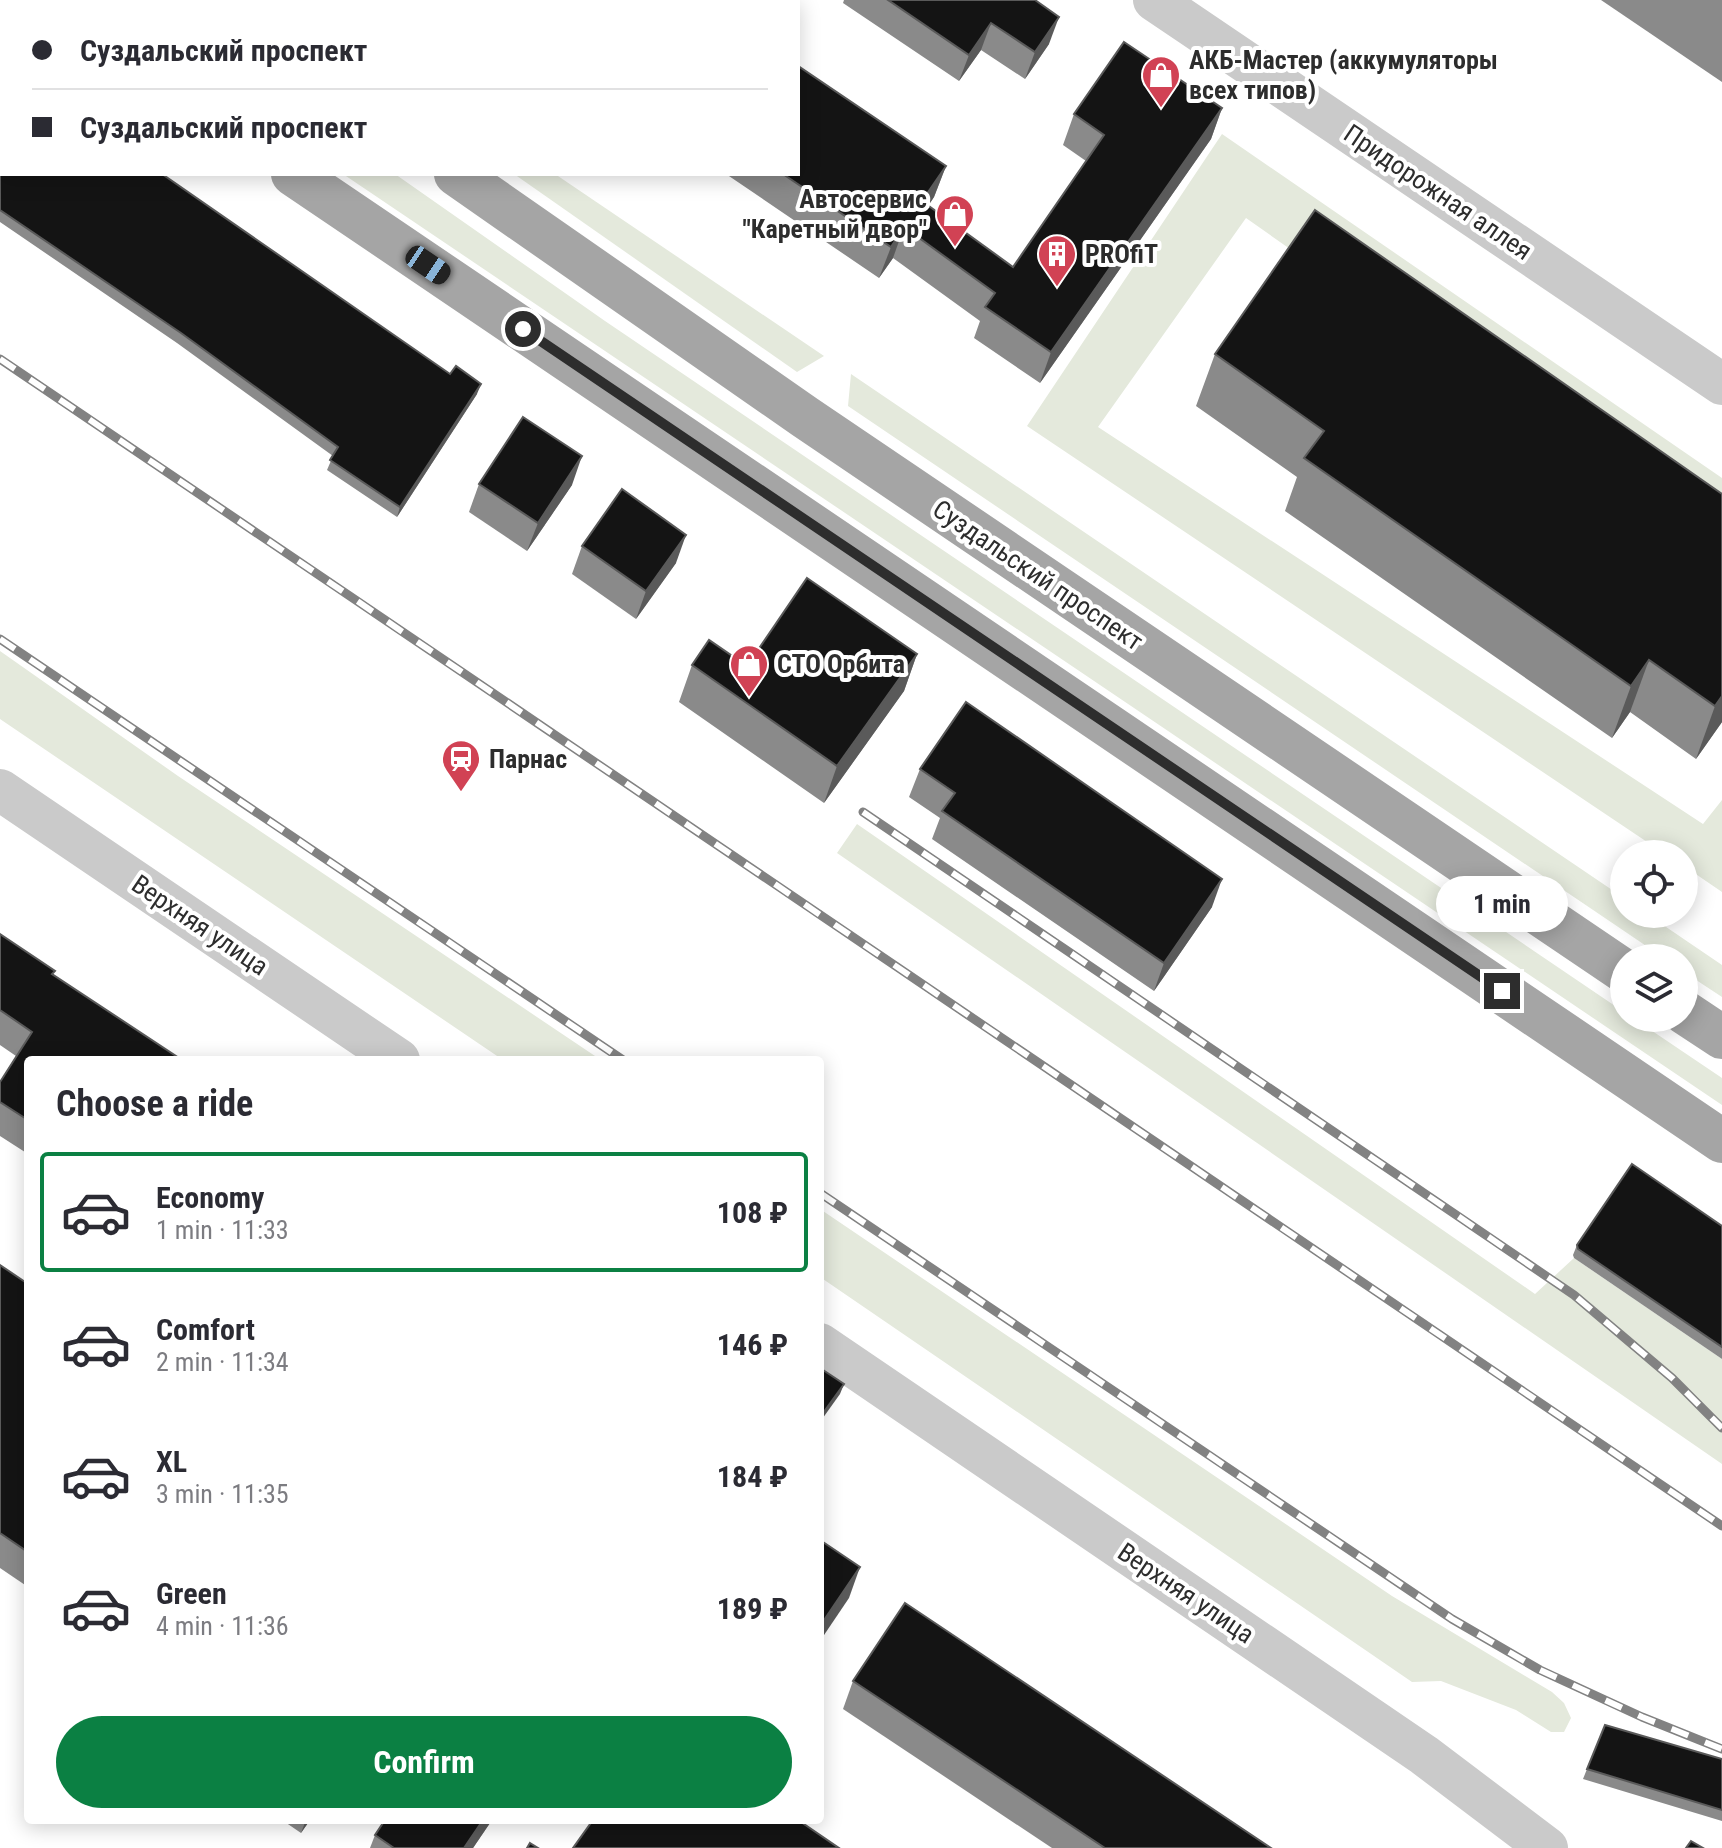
<!DOCTYPE html>
<meta charset="utf-8">
<style>
:root{--surface:#fff;--page:#f2f2f3;--text:#2b2b33;--muted:#7c7c81;--line:#e1e1e2;--accent:#0b8043}
body{margin:0;font-family:"Roboto Condensed",sans-serif;background:var(--page);color:var(--text);height:100vh;display:flex;flex-direction:column;font-size:30px;white-space:nowrap}
*{box-sizing:border-box;margin:0}
p{font-size:26px;color:var(--muted)}
.icon{flex:none;width:44px;height:44px;fill:none;stroke:currentColor;stroke-width:2;stroke-linecap:round;stroke-linejoin:round}
.map{position:relative;flex:1;overflow:hidden}
.panel{position:absolute;left:24px;top:1056px;width:800px;height:768px;display:flex;flex-direction:column;background:var(--surface);border-radius:8px;box-shadow:0 4px 20px #0003}
.panel>*{flex:none}
.hud{position:absolute;left:0px;top:0px;width:800px;height:176px;box-shadow:0 4px 20px #0003;display:grid;align-content:center;height:176px;padding:0 32px;background:var(--surface)}
.controls{position:absolute;left:1610px;top:840px;display:grid;gap:16px}
.controls a{display:grid;place-items:center;width:88px;height:88px;border-radius:50%;background:var(--surface);box-shadow:0 4px 20px #0003;font-size:40px}
.end{position:absolute;width:36px;height:36px;margin:-18px;border:10px solid #2d2d2d;background:#fff;box-shadow:0 0 0 4px #fff}
.from{border-radius:50%}
.bubble{position:absolute;height:56px;border-radius:28px;background:var(--surface);box-shadow:0 4px 20px #0003;font-size:26px;font-weight:700;line-height:56px;text-align:center}
.car{position:absolute;width:24px;height:48px;margin:-24px -12px;border-radius:10px;box-shadow:0 0 6px 2px #0007;background:linear-gradient(#222 24%,#8ab4d8 0 40%,#222 0 76%,#8ab4d8 0 86%,#222 0)}
.hud b{display:flex;align-items:center;gap:28px;height:76px;font-size:30px}
.hud b+b{border-top:2px solid var(--line)}
.hud i{width:20px;height:20px;background:var(--text)}
ul{padding:0;list-style:none}
li{display:flex;align-items:center;gap:24px;height:120px;margin:0 16px 12px;padding:0 16px;border:4px solid transparent;border-radius:8px}
li div{flex:1}
li b{display:block;font-size:30px}
li em{font-style:normal;font-weight:700}
li.active{border-color:var(--accent)}
li>.icon{width:72px;height:72px;stroke-width:1.5}
h2{padding:0 32px;font-size:36px;line-height:96px}
.primary-button{display:flex;gap:16px;margin-top:auto;padding:16px 32px}
.primary-button a{flex:1;height:92px;border-radius:48px;background:var(--accent);color:#fff;font-size:32px;font-weight:700;line-height:92px;text-align:center}
.map>svg:first-child{display:block}
.green{fill:#e4e9dc}
.lines{fill:none;stroke-linecap:round;stroke-linejoin:round}
.minor{stroke:#cacaca;stroke-width:42}
.major{stroke:#a5a5a5;stroke-width:44}
.rail-casing{stroke:#828282;stroke-width:9}
.rail{stroke:#fff;stroke-width:6;stroke-dasharray:18;stroke-linecap:butt}
.wall{fill:#8a8a8a}
.shaded-wall{fill:#5a5a5a}
.building{fill:#141414;stroke:#5a5a5a;stroke-width:2}
.route{stroke:#2d2d2d;stroke-width:10}
.labels{text-anchor:middle;stroke-width:8;stroke-linejoin:round;paint-order:stroke}
.poi-label{font-size:26px;font-weight:bold;fill:#2d2d2d;stroke:#fff;text-anchor:start}
.street-label{font-size:26px;fill:#2d2d2d;stroke:#fff}
</style>
<div class="map">
<svg width="1722" height="1848" viewBox="0 0 1722 1848">
<rect width="100%" height="100%" fill="#fff"/>
<g class="green">
<polygon points="1222,134 1722,478 1722,553 1246,218 1098,427 1703,824 1722,800 1722,892 1684,866 1684,854 1665,854 1027,426"/>
<polygon points="343,174 395,174 605,321 1624,1012 1624,1018 1633,1018 1722,1078 1722,1105"/>
<polygon points="514,174 555,174 824,356 797,372"/>
<polygon points="851,374 1624,898 1624,914 1647,914 1722,965 1722,997 1684,972 1684,958 1664,958 848,406"/>
<polygon points="0,651 178,776 601,1060 503,1060 0,719"/>
<polygon points="857,824 1535,1294 1574,1258 1722,1359 1722,1464 837,853"/>
<polygon points="820,1209 1392,1596 1552,1692 1564,1703 1571,1718 1564,1732 1551,1732 1516,1710 1441,1681 1412,1682 820,1277"/>
</g>
<g class="lines">
<g class="minor">
<polyline points="1154,0 1722,384"/>
<polyline points="0,790 399,1060"/>
<polyline points="820,1344 1424,1755 1547,1848"/>
</g>
<g class="major">
<polyline points="37,0 40,2"/>
<polyline points="212,0 215,2"/>
<polyline points="293,174 1722,1141"/>
<polyline points="456,174 805,417 1624,971"/>
<polyline points="1684,1012 1722,1037"/>
</g>
<g class="rail-casing">
<g id="rail">
<polyline points="0,359 1722,1526"/>
<polyline points="0,639 623,1060"/>
<polyline points="863,812 1574,1295 1672,1378 1722,1428"/>
<polyline points="820,1193 1452,1619 1540,1670 1642,1717 1722,1749"/>
</g>
</g>
<use href="#rail" class="rail"/>
</g>
<g class="wall">
<polygon points="470,0 701,0 704,2 473,2"/>
<polygon points="844,0 1035,0 1049,44 1025,79 981,50 959,81 843,3"/>
<polygon points="1601,0 1722,0 1722,82"/>
<polygon points="0,62 477,394 397,517 327,470 333,456 177,343 0,222"/>
<polygon points="1222,108 1211,139 1040,383 974,338 980,321 893,258 879,278 726,174 798,174 946,166 934,197 928,206 1013,267 1086,161 1063,145 1074,114"/>
<polygon points="1215,354 1722,494 1722,722 1696,759 1630,712 1612,738 1285,511 1297,477 1196,406"/>
<polygon points="479,484 572,485 527,551 469,512"/>
<polygon points="582,546 676,563 636,619 572,574"/>
<polygon points="917,654 904,691 824,803 679,702 692,665 747,666"/>
<polygon points="920,769 1212,907 1154,991 932,839 940,818 909,797"/>
<polygon points="0,934 53,975 28,1060 28,1154 0,1136 0,1082 16,1056 0,1045"/>
<polygon points="1722,1226 1722,1359 1574,1258 1573,1255 1577,1245"/>
<polygon points="0,1265 28,1284 28,1587 0,1568"/>
<polygon points="853,1681 1271,1848 1052,1848 843,1709"/>
<polygon points="1722,1759 1722,1821 1583,1779 1587,1769"/>
<polygon points="282,1820 310,1820 301,1833"/>
<polygon points="492,1820 473,1848 370,1848 375,1835"/>
</g>
<g class="shaded-wall">
<polygon points="1059,17 1049,44 1025,79 1035,52"/>
<polygon points="991,23 981,50 959,81 969,55"/>
<polygon points="1222,108 1211,139 1040,383 1051,352"/>
<polygon points="946,166 934,197 911,232 922,201"/>
<polygon points="904,227 893,258 879,278 891,247"/>
<polygon points="481,384 477,394 397,517 400,507"/>
<polygon points="582,456 572,485 527,551 538,523"/>
<polygon points="686,535 676,563 636,619 646,591"/>
<polygon points="917,654 904,691 824,803 837,766"/>
<polygon points="1649,660 1630,712 1612,738 1631,686"/>
<polygon points="1722,696 1722,722 1696,759 1715,706"/>
<polygon points="1222,879 1212,907 1154,991 1164,963"/>
<polygon points="844,1384 840,1394 820,1422 823,1413"/>
<polygon points="860,1567 849,1598 820,1641 820,1626"/>
<polygon points="306,1820 310,1820 301,1833"/>
<polygon points="483,1820 492,1820 473,1848 464,1848"/>
</g>
<g class="building">
<polygon points="527,0 701,0 704,2 530,2"/>
<polygon points="888,0 1035,0 1059,17 1035,52 991,23 969,55"/>
<polygon points="1124,42 1222,108 1051,352 985,307 995,293 904,227 891,247 783,174 798,174 798,66 946,166 922,201 1013,267 1104,135 1074,114"/>
<polygon points="0,62 2,64 2,174 162,174 450,374 456,366 481,384 400,507 330,460 338,447 181,333 0,210"/>
<polygon points="1315,210 1722,494 1722,696 1715,706 1649,660 1631,686 1304,458 1324,431 1215,354"/>
<polygon points="523,417 582,456 538,523 479,484"/>
<polygon points="622,489 686,535 646,591 582,546"/>
<polygon points="807,578 917,654 837,766 692,665 709,640 747,666"/>
<polygon points="966,702 1222,879 1164,963 942,811 955,793 920,769"/>
<polygon points="0,934 55,971 52,974 182,1060 28,1060 28,1120 0,1102 0,1082 32,1032 0,1010"/>
<polygon points="1632,1164 1722,1226 1722,1347 1578,1249 1577,1245"/>
<polygon points="0,1265 28,1284 28,1552 0,1533"/>
<polygon points="820,1368 844,1384 823,1413 820,1411"/>
<polygon points="820,1540 860,1567 820,1626"/>
<polygon points="905,1603 1271,1848 1105,1848 853,1681"/>
<polygon points="1605,1725 1722,1759 1722,1810 1587,1769"/>
<polygon points="385,1820 483,1820 464,1848 394,1848 375,1835"/>
<polygon points="593,1820 798,1820 839,1848 573,1848"/>
<polygon points="1691,1841 1703,1848 1686,1848"/>
<polygon points="530,1843 538,1848 527,1848"/>
</g>
<g class="lines">
<polyline class="route" points="523,329 1502,991"/>
</g>
<defs>
<g id="shop-pin" transform="scale(2)"><path d="M0 17L-7.5 6A9.5 9.5 0 1 1 7.5 6Z" fill="#d14254" stroke="#fff"/><path d="M-5-2.5h2.3a2.7 3.5 0 0 1 5.4 0H5L5.5 6h-11ZM-1.5-2.5h3a1.5 2.3 0 0 0-3 0Z" fill="#fff"/></g>
<g id="building-pin" transform="scale(2)"><path d="M0 17L-7.5 6A9.5 9.5 0 1 1 7.5 6Z" fill="#d14254" stroke="#fff"/><path d="M-4-6H4V6H1V3H-1V6H-4ZM-2.5-4.3h1.7v1.8h-1.7ZM.8-4.3h1.7v1.8H.8ZM-2.5-1h1.7V.8h-1.7ZM.8-1h1.7V.8H.8Z" fill="#fff"/></g>
<g id="station-pin" transform="scale(2)"><path d="M0 17L-7.5 6A9.5 9.5 0 1 1 7.5 6Z" fill="#d14254" stroke="#fff"/><path d="M-3-6H3Q5-6 5-4V2Q5 4 3 4L4.5 6H3L1.5 4h-3L-3 6H-4.5L-3 4Q-5 4-5 2V-4Q-5-6-3-6ZM-3.5-4v3h7v-3ZM-3.5 1v1.5H-2V1ZM2 1v1.5H3.5V1Z" fill="#fff"/></g>
</defs>
<g fill-rule="evenodd">
<use href="#shop-pin" x="1161" y="75"/>
<use href="#shop-pin" x="955" y="214"/>
<use href="#building-pin" x="1057" y="254"/>
<use href="#shop-pin" x="749" y="664"/>
<use href="#station-pin" x="461" y="759"/>
</g>
<g class="labels">
<g class="poi-label">
<text x="1189" y="69">АКБ-Мастер (аккумуляторы<tspan x="1189" dy="30">всех типов)</tspan></text>
<text x="927" y="208" text-anchor="end">Автосервис<tspan x="927" dy="30">"Каретный двор"</tspan></text>
<text x="1085" y="263">PROfiT</text>
<text x="777" y="673">СТО Орбита</text>
<text x="489" y="768">Парнас</text>
</g>
<g class="street-label">
<text transform="translate(1438 192) rotate(34)" y="9">Придорожная аллея</text>
<text transform="translate(1038 575) rotate(34)" y="9">Суздальский проспект</text>
<text transform="translate(200 925) rotate(34)" y="9">Верхняя улица</text>
<text transform="translate(1186 1593) rotate(34)" y="9">Верхняя улица</text>
</g>
</g>
</svg>
<div class="controls">
<a><svg class="icon" aria-label="locate" viewBox="0 0 24 24"><circle cx="12" cy="12" r="6"/><path d="M12 2v4M12 18v4M2 12h4M18 12h4"/></svg></a>
<a><svg class="icon" aria-label="layers" viewBox="0 0 24 24"><path d="M12 4l9 5-9 5-9-5zM3 14l9 5 9-5"/></svg></a>
</div>
<i class="end from" style="left:523px;top:329px"></i>
<i class="end" style="left:1502px;top:991px"></i>
<div class="bubble" style="left:1436px;top:876px;width:132px">1 min</div>
<i class="car" style="left:428px;top:265px;rotate:124deg"></i>
<div class="hud">
<b><i class="from"></i>Суздальский проспект</b>
<b><i></i>Суздальский проспект</b>
</div>
<section class="panel">
<h2>Choose a ride</h2>
<ul>
<li class="active"><svg class="icon" aria-label="car" viewBox="0 0 24 24"><path d="M5 17H2v-5l4-1 3-4h7l3 4 3 1v5h-3M9 17h6M6 11h13"/><circle cx="7" cy="17" r="2"/><circle cx="17" cy="17" r="2"/></svg><div><b>Economy</b><p>1 min · 11:33</p></div><em>108 ₽</em></li>
<li><svg class="icon" aria-label="car" viewBox="0 0 24 24"><path d="M5 17H2v-5l4-1 3-4h7l3 4 3 1v5h-3M9 17h6M6 11h13"/><circle cx="7" cy="17" r="2"/><circle cx="17" cy="17" r="2"/></svg><div><b>Comfort</b><p>2 min · 11:34</p></div><em>146 ₽</em></li>
<li><svg class="icon" aria-label="car" viewBox="0 0 24 24"><path d="M5 17H2v-5l4-1 3-4h7l3 4 3 1v5h-3M9 17h6M6 11h13"/><circle cx="7" cy="17" r="2"/><circle cx="17" cy="17" r="2"/></svg><div><b>XL</b><p>3 min · 11:35</p></div><em>184 ₽</em></li>
<li><svg class="icon" aria-label="car" viewBox="0 0 24 24"><path d="M5 17H2v-5l4-1 3-4h7l3 4 3 1v5h-3M9 17h6M6 11h13"/><circle cx="7" cy="17" r="2"/><circle cx="17" cy="17" r="2"/></svg><div><b>Green</b><p>4 min · 11:36</p></div><em>189 ₽</em></li>
</ul>
<div class="primary-button"><a>Confirm</a></div>
</section>
</div>
